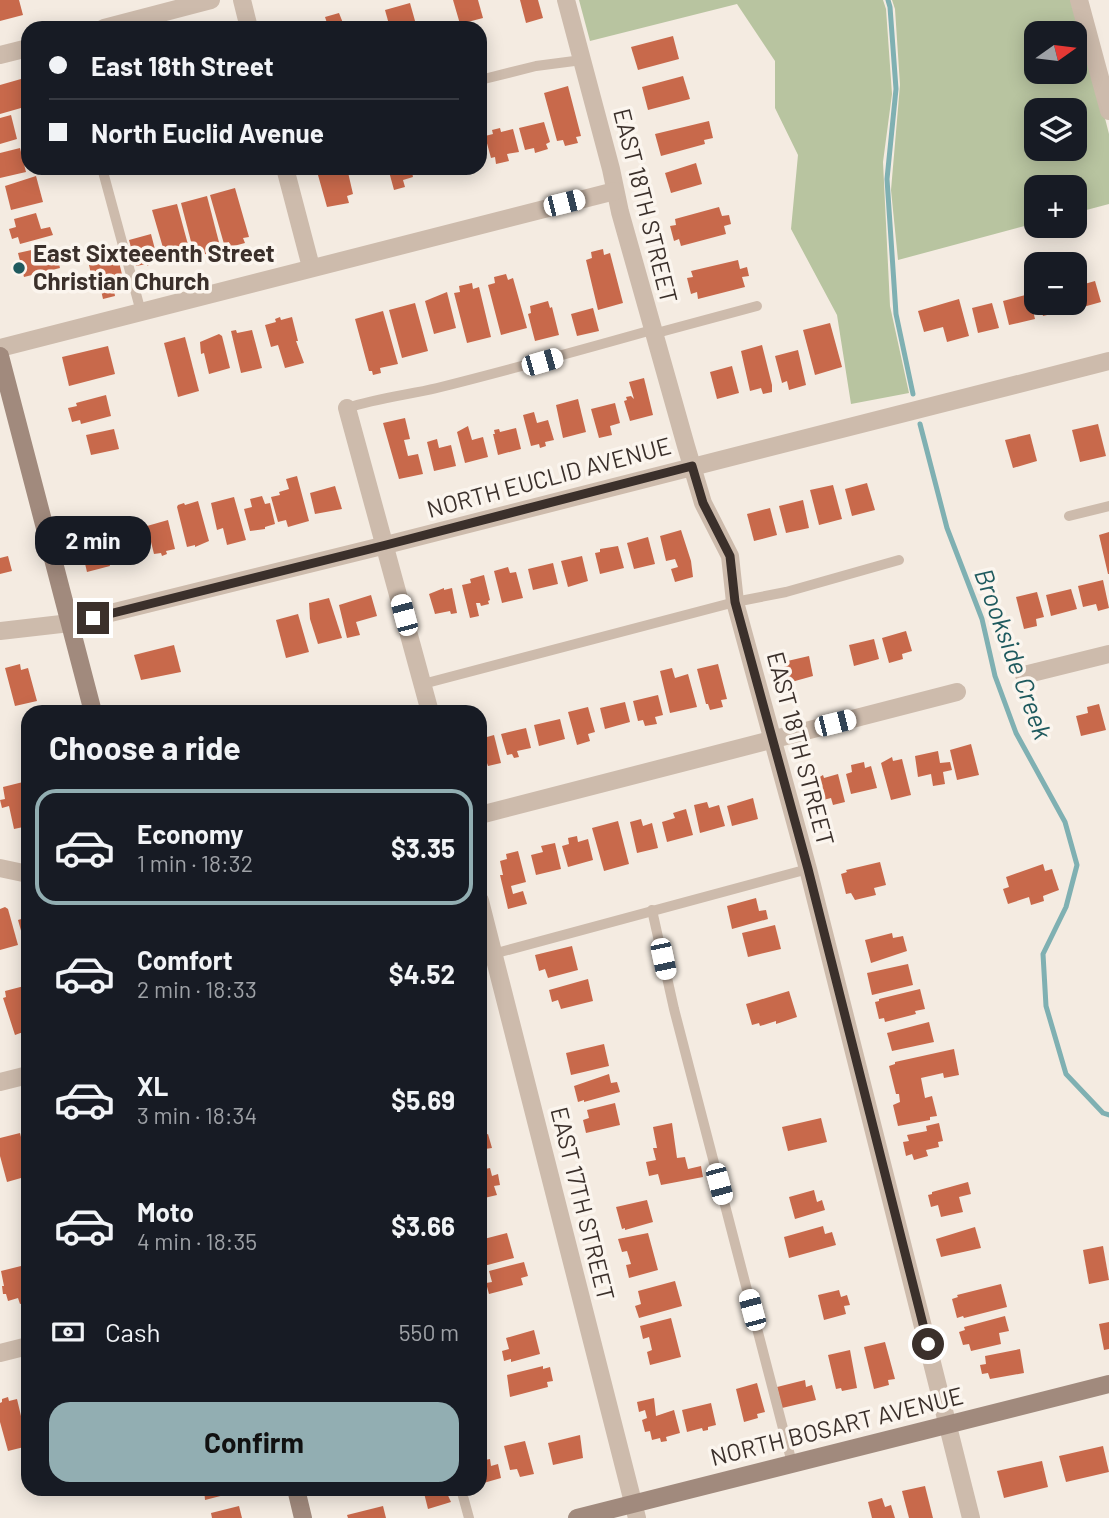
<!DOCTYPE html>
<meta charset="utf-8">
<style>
:root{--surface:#171b24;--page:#20242c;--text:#f1f3f6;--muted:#9ea1a6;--line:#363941;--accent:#92aeb2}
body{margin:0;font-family:Barlow,sans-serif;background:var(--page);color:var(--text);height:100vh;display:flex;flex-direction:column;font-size:26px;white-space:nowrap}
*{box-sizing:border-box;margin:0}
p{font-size:23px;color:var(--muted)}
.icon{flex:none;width:38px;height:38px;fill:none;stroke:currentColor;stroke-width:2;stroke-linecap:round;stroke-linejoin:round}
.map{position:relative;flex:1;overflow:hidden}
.sheet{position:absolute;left:21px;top:705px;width:466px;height:791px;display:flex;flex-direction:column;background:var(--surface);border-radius:21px;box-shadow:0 4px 18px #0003}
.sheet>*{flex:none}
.hud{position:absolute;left:21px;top:21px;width:466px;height:154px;border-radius:21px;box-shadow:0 4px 18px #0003;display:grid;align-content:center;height:154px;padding:0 28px;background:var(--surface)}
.needle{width:46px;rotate:76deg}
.fabs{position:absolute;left:1024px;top:21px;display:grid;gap:14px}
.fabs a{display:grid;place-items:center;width:63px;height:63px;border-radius:14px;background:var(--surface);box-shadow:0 4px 18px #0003;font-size:35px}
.end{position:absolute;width:32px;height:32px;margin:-16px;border:9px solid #3b302b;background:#fff;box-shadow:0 0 0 4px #fff}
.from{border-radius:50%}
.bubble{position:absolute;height:49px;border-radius:21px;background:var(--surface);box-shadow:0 4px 18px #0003;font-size:23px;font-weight:700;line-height:49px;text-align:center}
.car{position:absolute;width:21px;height:42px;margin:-21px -10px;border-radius:9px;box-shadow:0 0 5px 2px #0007;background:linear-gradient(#fff 24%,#345 0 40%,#fff 0 76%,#345 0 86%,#fff 0)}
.hud b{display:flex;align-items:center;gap:24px;height:66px;font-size:26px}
.hud b+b{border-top:2px solid var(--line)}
.hud i{width:18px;height:18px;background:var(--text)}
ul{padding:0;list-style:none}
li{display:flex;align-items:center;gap:21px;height:116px;margin:0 14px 10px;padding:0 14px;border:4px solid transparent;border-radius:21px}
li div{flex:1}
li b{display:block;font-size:26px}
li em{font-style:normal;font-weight:700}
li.on{border-color:var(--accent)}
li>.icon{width:63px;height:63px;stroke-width:1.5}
h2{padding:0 28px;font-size:32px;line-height:84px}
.pay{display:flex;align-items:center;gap:18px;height:77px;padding:0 28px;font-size:26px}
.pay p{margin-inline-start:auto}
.button{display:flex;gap:14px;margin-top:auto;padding:14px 28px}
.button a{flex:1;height:80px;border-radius:21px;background:var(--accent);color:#111;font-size:28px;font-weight:700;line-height:80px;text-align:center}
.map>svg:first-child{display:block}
.green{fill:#b8c4a0;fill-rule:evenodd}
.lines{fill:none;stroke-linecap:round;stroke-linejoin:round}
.stream{stroke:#7fb0b2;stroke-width:5}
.building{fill:#c8694b}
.lane{stroke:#cdbbac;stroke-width:10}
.street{stroke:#cdbbac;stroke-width:18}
.secondary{stroke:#a18a7d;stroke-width:18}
.route{stroke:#3b302b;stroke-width:9}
.poi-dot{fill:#1f5a5e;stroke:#fbf5ee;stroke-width:2.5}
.labels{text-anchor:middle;stroke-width:7;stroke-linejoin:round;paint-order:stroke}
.street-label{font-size:24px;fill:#3b302b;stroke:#fbf5ee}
.poi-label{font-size:24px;font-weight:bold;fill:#3b302b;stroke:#fbf5ee;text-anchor:start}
.water-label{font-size:26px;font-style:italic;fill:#1f5a5e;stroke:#fbf5ee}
</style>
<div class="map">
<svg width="1109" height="1518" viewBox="0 0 1109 1518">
<rect width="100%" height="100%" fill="#f4ebe1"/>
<g class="green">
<polygon points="579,0 883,0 886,9 892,94 883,162 890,306 909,393 851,404 837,315 791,229 798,155 775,108 775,61 737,4 590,41"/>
<path d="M892 0H1075L1109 134V204L1075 213 1074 187H1036V223L898 260 891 190 900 85 895 9ZM1036 33H1074V72H1036ZM1036 110H1074V149H1036Z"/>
</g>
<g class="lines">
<g class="stream">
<polyline points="888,0 890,7 896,89 887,179 896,314 913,394"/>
<polyline points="920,424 947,528 982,619 995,676 1016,733 1065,822 1077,865 1066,907 1043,954 1046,1006 1066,1074 1103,1113 1109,1115"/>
</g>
</g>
<g class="building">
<polygon points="0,0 19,0 23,15 0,21"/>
<polygon points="453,0 478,0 483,18 460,24"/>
<polygon points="520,0 538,0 543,18 526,23"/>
<polygon points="410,3 417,28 390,28 385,10"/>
<polygon points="339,13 345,28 313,28 327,23 325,17"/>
<polygon points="673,36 679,59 638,70 631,47"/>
<polygon points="683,76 690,99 648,110 642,87"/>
<polygon points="28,77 28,106 0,114 0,85"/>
<polygon points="568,86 581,136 576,137 578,143 565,146 563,140 557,141 544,93"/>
<polygon points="11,115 17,139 0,144 0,118"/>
<polygon points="709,121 713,138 704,140 705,144 661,156 655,134"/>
<polygon points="544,122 550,142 546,144 548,149 535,153 534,148 525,150 519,128"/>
<polygon points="500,128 501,132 513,129 519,152 507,154 509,161 496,164 495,157 491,158 485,136 493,134 492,130"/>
<polygon points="20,148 26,172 0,178 0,153"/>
<polygon points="696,163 702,184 671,193 665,173"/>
<polygon points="316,168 347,168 353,194 347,196 349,203 327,207"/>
<polygon points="388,168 411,168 413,177 403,180 405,187 394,190"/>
<polygon points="36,176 43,202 11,210 5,186"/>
<polygon points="235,188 249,237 243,238 245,243 230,247 229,242 224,244 210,195"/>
<polygon points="207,196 221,250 195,257 181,203"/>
<polygon points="177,204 190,252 166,258 152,210"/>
<polygon points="719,207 722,216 729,215 731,224 724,226 726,234 681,246 679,239 674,241 670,226 676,225 675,219"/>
<polygon points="36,213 41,229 50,227 53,235 20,244 18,237 12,239 9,229 16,227 14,219"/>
<polygon points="151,234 158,261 147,266 147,264 136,266 129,240"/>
<polygon points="45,247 45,249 55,247 60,268 24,277 18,253"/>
<polygon points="603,249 604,255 610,253 623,303 598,310 586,260 592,258 591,252"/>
<polygon points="738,260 740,269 747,267 749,276 742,277 745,287 698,299 697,292 691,294 687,278 693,277 691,271"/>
<polygon points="104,262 105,265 119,262 125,287 114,290 115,296 103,299 97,273 91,274 89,265"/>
<polygon points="506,274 508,280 513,278 527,328 501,335 488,285 495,283 494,277"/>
<polygon points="1095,281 1101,302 1076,309 1074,287"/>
<polygon points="472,283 473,289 479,287 491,337 467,343 454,293 460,292 459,286"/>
<polygon points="447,292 456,328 434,334 425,301"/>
<polygon points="1029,294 1035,319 1009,325 1003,301"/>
<polygon points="959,299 969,336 947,342 943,327 924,332 918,311"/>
<polygon points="548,301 550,308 552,307 559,335 535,341 528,314 531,313 530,306"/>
<polygon points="415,303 428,351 402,358 389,310"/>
<polygon points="992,303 999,328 978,333 972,308"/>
<polygon points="1040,303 1062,303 1064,311 1043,316"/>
<polygon points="593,308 599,331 577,336 571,314"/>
<polygon points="383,311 398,364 380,368 381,373 373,375 372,371 369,371 355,319"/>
<polygon points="280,317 281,320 292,317 298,341 296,341 304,363 285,368 278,345 271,347 265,325 276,322 275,319"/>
<polygon points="830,323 842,367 815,375 803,330"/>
<polygon points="236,330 237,333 252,330 262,368 241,373 231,331"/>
<polygon points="219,334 222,336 230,368 209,374 204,353 201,354 200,342"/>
<polygon points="185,337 199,391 178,397 164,343"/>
<polygon points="762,345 772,385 772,392 763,394 761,388 750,391 741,351"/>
<polygon points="108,346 115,374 69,386 62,357"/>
<polygon points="798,350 806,385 789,390 787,381 782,383 775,356"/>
<polygon points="732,366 739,393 717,399 710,372"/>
<polygon points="644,378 653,415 630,421 624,401 627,400 626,397 631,396 634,399 629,382"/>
<polygon points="106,395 111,416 81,424 80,420 72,422 68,408 77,406 76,403"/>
<polygon points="578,399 586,432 563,438 556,405"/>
<polygon points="615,403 620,423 610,426 612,435 599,438 591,409"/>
<polygon points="534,412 537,423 548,420 554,440 545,442 546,446 540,448 539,444 531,446 523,415"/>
<polygon points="405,418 410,439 404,440 408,456 418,454 423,474 399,479 383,423"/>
<polygon points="1098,424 1106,456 1080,462 1072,430"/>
<polygon points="468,426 472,440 483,437 488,457 465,463 457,432"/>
<polygon points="516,428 521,449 498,455 493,434 495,434 494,430 499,429 500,432"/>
<polygon points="114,429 119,449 91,455 86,435"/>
<polygon points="1030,434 1037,461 1013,468 1005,440"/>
<polygon points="437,439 439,448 451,445 456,466 434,471 427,442"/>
<polygon points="297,476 309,521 288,527 286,520 278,522 271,497 280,495 279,492 289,489 286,479"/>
<polygon points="867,483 875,510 852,516 845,489"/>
<polygon points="833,485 842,519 819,525 810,490"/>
<polygon points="335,486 342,509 315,514 310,493"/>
<polygon points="262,496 265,504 270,503 275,524 265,527 265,529 250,531 244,509 252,507 250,499"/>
<polygon points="234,497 246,540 227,545 223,528 217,530 211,503"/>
<polygon points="803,500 809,528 786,533 779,506"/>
<polygon points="198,501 209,541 195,547 195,545 187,547 177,507 178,505 184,503 185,505"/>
<polygon points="770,508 777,535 754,541 747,514"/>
<polygon points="168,520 175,549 166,551 167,554 162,556 161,553 154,554 147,526"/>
<polygon points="136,529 143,557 134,559 135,563 130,565 129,561 122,563 115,534"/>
<polygon points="681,530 691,561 693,577 675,582 671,569 678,567 675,559 666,561 660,536"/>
<polygon points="102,532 110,566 87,572 79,538"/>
<polygon points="1109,532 1109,574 1108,574 1099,535"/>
<polygon points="648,537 655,564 634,569 627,543"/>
<polygon points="618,546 624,568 600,574 595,553 600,552 600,549"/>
<polygon points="8,556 12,571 0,574 0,558"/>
<polygon points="582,556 588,581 568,587 561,561"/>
<polygon points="553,563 558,584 533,590 528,569"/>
<polygon points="508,567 510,573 516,572 523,598 502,603 494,571"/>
<polygon points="484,575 490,600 488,601 489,604 481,606 480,603 476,603 479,616 470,618 462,585 471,583 470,579"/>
<polygon points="1103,580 1109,608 1098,611 1096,604 1083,607 1078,586"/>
<polygon points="444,588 444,590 452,588 457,613 451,614 450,611 435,614 429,594"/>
<polygon points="1071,589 1077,609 1051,616 1046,595"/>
<polygon points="1037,592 1044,617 1036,619 1037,626 1024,629 1016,597"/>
<polygon points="371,595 377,616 356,622 360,635 347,638 339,605"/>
<polygon points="329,598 342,638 318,644 310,619 309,603"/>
<polygon points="298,614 309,652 286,658 276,620"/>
<polygon points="906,631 912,651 902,654 903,659 889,663 882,638"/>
<polygon points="874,639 879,659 854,666 849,645"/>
<polygon points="174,645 181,672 141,680 134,655"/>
<polygon points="809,656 813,676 788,683 783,662"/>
<polygon points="20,664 21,670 28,668 37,701 15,706 5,668"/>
<polygon points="718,664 727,699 721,700 723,707 710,710 708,704 706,704 697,669"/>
<polygon points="672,668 675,678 688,674 697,707 670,713 660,671"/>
<polygon points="658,695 663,715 655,717 657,724 645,726 643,720 638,721 633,701"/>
<polygon points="625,702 630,722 605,729 600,708"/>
<polygon points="1099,704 1106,730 1081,736 1076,716 1088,713 1087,707"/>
<polygon points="588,707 595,732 588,734 590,741 577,745 568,712"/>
<polygon points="560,719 565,739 539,746 534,725"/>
<polygon points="526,728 531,748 517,751 519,757 514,758 512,754 507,755 501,734"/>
<polygon points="494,735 501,763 488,766 486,760 480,761 480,739"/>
<polygon points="971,744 979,775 957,780 950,750"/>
<polygon points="938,751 940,763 950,762 952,770 943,772 945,784 933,786 931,774 918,777 915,756"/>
<polygon points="892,757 893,761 902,759 911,795 891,800 881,763"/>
<polygon points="864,762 865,768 871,766 877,788 851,794 846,774 852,772 851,765"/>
<polygon points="838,774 845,802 833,805 831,798 819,801 813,781 823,775 824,778"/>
<polygon points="27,781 28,826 14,829 9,806 2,808 0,800 5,799 3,787"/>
<polygon points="753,798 758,819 732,826 727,806"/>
<polygon points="707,802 709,808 719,805 725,826 700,833 694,805"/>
<polygon points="686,809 693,835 667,842 662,822 675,818 673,813"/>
<polygon points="641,819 643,826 652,823 658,848 637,853 630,822"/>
<polygon points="618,821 629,864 604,871 592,828"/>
<polygon points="577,836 578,842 588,839 593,860 568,867 562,846 569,844 568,838"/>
<polygon points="555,843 561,869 536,875 531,855 543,852 541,846"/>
<polygon points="518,851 526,882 511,886 513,894 523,891 527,904 508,909 500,875 503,875 500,861 507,859 506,854"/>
<polygon points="880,862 886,885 874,888 876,895 855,900 851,893 846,894 841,874 847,872 846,870"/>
<polygon points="1043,864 1045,871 1052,869 1059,890 1043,896 1044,901 1031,905 1029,897 1008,904 1003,889 1009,887 1006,877"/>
<polygon points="756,898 759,911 766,910 768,919 732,929 727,906"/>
<polygon points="5,907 8,909 18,945 0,950 0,909"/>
<polygon points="28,917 28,945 25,945 18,920"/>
<polygon points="775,925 781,949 748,957 742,933"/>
<polygon points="892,933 893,938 903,936 907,951 871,963 865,940"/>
<polygon points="572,946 578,970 548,978 545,969 539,971 535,955"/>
<polygon points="908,964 913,985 872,995 867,973"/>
<polygon points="588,979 593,1001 561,1009 558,1000 552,1002 549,990"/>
<polygon points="28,985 28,1023 25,1024 26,1031 15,1035 3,998 6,997 5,991"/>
<polygon points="920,989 925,1009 915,1011 916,1014 885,1022 884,1018 879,1019 875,1002 879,1001 879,999"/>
<polygon points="789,991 797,1017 776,1024 776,1021 760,1026 759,1023 752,1025 746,1004"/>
<polygon points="929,1022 934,1042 892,1051 887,1033"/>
<polygon points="604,1044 609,1066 571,1075 566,1053"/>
<polygon points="954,1049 959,1075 944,1078 943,1073 921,1078 925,1098 932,1096 937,1116 930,1117 930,1120 898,1126 893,1105 900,1102 899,1094 896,1094 889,1066 895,1064 895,1062"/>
<polygon points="609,1074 611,1083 617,1082 620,1092 584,1102 584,1100 578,1102 574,1086"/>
<polygon points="615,1103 620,1125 586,1133 583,1120 589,1118 587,1110"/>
<polygon points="821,1118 827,1142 788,1151 782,1127"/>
<polygon points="672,1123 677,1158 685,1157 688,1169 701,1166 703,1177 661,1185 658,1174 649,1176 646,1162 656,1160 653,1148 657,1148 653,1127"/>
<polygon points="939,1123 943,1141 938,1142 939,1147 926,1150 928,1156 914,1160 912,1154 906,1156 903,1142 909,1141 907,1135 927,1131 926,1126"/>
<polygon points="20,1133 28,1164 28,1176 7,1182 0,1156 0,1138"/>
<polygon points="488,1134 492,1148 485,1149 487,1159 480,1161 480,1137"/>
<polygon points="490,1168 492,1176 498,1174 500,1185 494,1186 497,1195 480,1199 480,1170"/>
<polygon points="968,1182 971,1194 959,1197 963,1212 941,1217 938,1205 931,1207 928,1195 932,1194 932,1192"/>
<polygon points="814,1190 817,1202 822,1200 825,1210 795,1219 789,1197"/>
<polygon points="647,1200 653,1222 625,1230 625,1228 622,1229 616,1207"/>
<polygon points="823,1226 825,1234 832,1232 836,1245 789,1258 784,1237"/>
<polygon points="975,1227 981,1248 941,1257 936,1239"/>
<polygon points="507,1233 514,1258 480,1267 480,1240"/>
<polygon points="648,1233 658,1270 629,1278 626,1265 631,1264 627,1251 622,1252 618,1239"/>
<polygon points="1103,1246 1109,1280 1089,1284 1083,1250"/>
<polygon points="524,1262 528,1276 521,1278 523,1285 489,1294 486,1283 492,1282 489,1271"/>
<polygon points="21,1266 28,1292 28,1302 20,1304 18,1298 8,1301 6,1294 3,1294 2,1286 4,1286 1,1271"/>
<polygon points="675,1281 682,1306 639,1318 635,1306 641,1304 638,1291"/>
<polygon points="1001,1284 1007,1307 964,1318 963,1316 957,1318 952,1299 958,1297 957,1295"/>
<polygon points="839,1290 841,1297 847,1295 850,1305 844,1306 846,1314 824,1320 818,1295"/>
<polygon points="1005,1316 1009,1331 999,1333 1001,1344 971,1351 969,1344 963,1345 959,1332 965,1330 964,1327"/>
<polygon points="671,1318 681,1357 650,1365 647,1352 652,1350 649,1337 643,1339 640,1326"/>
<polygon points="1109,1322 1109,1349 1104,1350 1099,1324"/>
<polygon points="534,1330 540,1354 511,1362 511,1359 504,1361 502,1351 509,1349 506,1338"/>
<polygon points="885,1342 895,1379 888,1380 889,1385 874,1389 864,1347"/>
<polygon points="1020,1349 1024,1373 990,1379 988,1373 982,1374 980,1365 986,1364 985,1356"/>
<polygon points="850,1350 857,1388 842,1391 841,1388 836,1389 828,1355"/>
<polygon points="543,1366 543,1369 550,1367 553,1381 547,1382 548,1387 510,1397 507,1375"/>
<polygon points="805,1380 806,1387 812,1385 816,1400 782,1408 777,1387"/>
<polygon points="757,1383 765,1412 757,1414 758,1418 744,1422 736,1389"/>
<polygon points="8,1397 9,1401 17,1399 28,1446 8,1451 0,1422 0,1403 2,1402 2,1399"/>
<polygon points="654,1398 656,1416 674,1410 680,1433 666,1437 667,1441 661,1442 660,1438 652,1440 650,1431 645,1432 642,1420 647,1418 645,1410 639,1412 637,1402"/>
<polygon points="711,1403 716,1425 708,1427 708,1430 703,1431 702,1428 687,1432 682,1410"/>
<polygon points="580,1435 583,1458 553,1465 548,1443"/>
<polygon points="525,1441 534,1474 520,1477 517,1469 510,1470 504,1446"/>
<polygon points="1103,1446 1109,1472 1066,1482 1059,1456"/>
<polygon points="490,1459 491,1466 498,1464 501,1478 480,1484 480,1461"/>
<polygon points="1042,1461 1048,1487 1004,1498 997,1471"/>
<polygon points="925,1486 933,1518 909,1518 902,1491"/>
<polygon points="204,1489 236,1489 236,1492 205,1500"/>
<polygon points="423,1489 445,1489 451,1502 428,1509"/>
<polygon points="882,1498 885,1507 891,1505 895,1518 872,1518 868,1502"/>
<polygon points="239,1506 242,1518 212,1518 211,1513"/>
<polygon points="383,1506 386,1518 348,1518 347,1515"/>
</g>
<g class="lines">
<g class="lane">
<polyline points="480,80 536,66 582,60"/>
<polyline points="102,168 141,312"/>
<polyline points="653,334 757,306"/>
<path d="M347 408C377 398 407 395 437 388 509 370 581 350 652 330"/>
<polyline points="1069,516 1109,506"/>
<polyline points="423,684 735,602 786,592 899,560"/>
<polyline points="652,910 674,1009 792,1463"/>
<polyline points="493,954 808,869"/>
<polyline points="461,1489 469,1518"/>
</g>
<g class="street">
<polyline points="242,0 249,28"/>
<polyline points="566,0 611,169 620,212 686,446 703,503 730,556 735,602 808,869 971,1518"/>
<polyline points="1079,0 1109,111"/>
<polyline points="104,28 211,0"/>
<polyline points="0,55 28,48"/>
<polyline points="285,168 311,267"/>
<polyline points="0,348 615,191"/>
<polyline points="347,408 430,712"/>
<polyline points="0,631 70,623 386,545 1109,361"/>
<polyline points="1024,675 1109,654"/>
<polyline points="480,815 957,692"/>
<polyline points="0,868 28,874"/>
<polyline points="480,901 637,1518"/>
<polyline points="0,1082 28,1075"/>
<polyline points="0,1353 28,1346"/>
</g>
<g class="secondary">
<polyline points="0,356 93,712"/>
<polyline points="296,1489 303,1518"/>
<polyline points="577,1518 1109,1384"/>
</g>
</g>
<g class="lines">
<polyline class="route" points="93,618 386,545 692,466 703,503 730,556 735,602 808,869 928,1344"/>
</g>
<circle class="poi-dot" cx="19" cy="268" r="7"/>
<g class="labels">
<g class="street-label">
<text transform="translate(645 206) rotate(76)" y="8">EAST 18TH STREET</text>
<text transform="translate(549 478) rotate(-15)" y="8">NORTH EUCLID AVENUE</text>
<text transform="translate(800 749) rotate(75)" y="8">EAST 18TH STREET</text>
<text transform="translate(582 1204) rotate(76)" y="8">EAST 17TH STREET</text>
<text transform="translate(837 1427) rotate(-14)" y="8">NORTH BOSART AVENUE</text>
</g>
<g class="poi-label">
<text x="33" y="262">East Sixteeenth Street<tspan x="33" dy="28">Christian Church</tspan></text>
</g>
<g class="water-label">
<text transform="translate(1013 654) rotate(70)" y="9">Brookside Creek</text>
</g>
</g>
</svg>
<div class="fabs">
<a><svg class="needle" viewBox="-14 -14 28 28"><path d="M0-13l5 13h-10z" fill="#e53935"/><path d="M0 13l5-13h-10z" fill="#9ea1a6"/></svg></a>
<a><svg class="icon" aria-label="layers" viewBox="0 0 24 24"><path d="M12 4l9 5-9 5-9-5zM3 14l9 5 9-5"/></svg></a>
<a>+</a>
<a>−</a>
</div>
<i class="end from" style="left:928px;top:1344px"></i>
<i class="end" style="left:93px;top:618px"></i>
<div class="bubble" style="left:35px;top:516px;width:116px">2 min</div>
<i class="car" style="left:564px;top:203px;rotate:76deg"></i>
<i class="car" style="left:542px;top:362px;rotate:74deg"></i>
<i class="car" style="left:404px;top:615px;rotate:345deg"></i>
<i class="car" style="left:835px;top:723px;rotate:76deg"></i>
<i class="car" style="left:663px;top:959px;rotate:168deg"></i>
<i class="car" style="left:719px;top:1184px;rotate:165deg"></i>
<i class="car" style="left:752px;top:1310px;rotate:345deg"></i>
<div class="hud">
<b><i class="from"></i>East 18th Street</b>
<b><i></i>North Euclid Avenue</b>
</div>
<section class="sheet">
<h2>Choose a ride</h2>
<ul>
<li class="on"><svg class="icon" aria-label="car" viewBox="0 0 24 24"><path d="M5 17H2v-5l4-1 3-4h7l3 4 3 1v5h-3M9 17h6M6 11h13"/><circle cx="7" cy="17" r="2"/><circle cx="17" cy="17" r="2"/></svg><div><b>Economy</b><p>1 min · 18:32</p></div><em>$3.35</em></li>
<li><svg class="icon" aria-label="car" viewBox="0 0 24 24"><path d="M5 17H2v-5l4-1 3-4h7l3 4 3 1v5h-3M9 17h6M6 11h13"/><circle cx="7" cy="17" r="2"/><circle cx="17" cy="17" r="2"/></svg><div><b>Comfort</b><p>2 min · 18:33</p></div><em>$4.52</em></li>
<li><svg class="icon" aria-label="car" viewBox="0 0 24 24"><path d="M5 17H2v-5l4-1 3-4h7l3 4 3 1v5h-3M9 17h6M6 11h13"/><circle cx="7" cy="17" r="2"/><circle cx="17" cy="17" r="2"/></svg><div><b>XL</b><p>3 min · 18:34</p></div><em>$5.69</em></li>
<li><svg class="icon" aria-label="car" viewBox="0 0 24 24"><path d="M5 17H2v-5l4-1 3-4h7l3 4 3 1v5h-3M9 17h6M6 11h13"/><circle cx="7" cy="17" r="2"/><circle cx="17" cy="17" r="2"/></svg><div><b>Moto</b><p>4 min · 18:35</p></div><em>$3.66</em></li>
</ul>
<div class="pay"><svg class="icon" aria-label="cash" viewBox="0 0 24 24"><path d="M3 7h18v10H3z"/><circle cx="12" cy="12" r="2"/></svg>Cash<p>550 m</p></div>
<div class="button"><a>Confirm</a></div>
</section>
</div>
